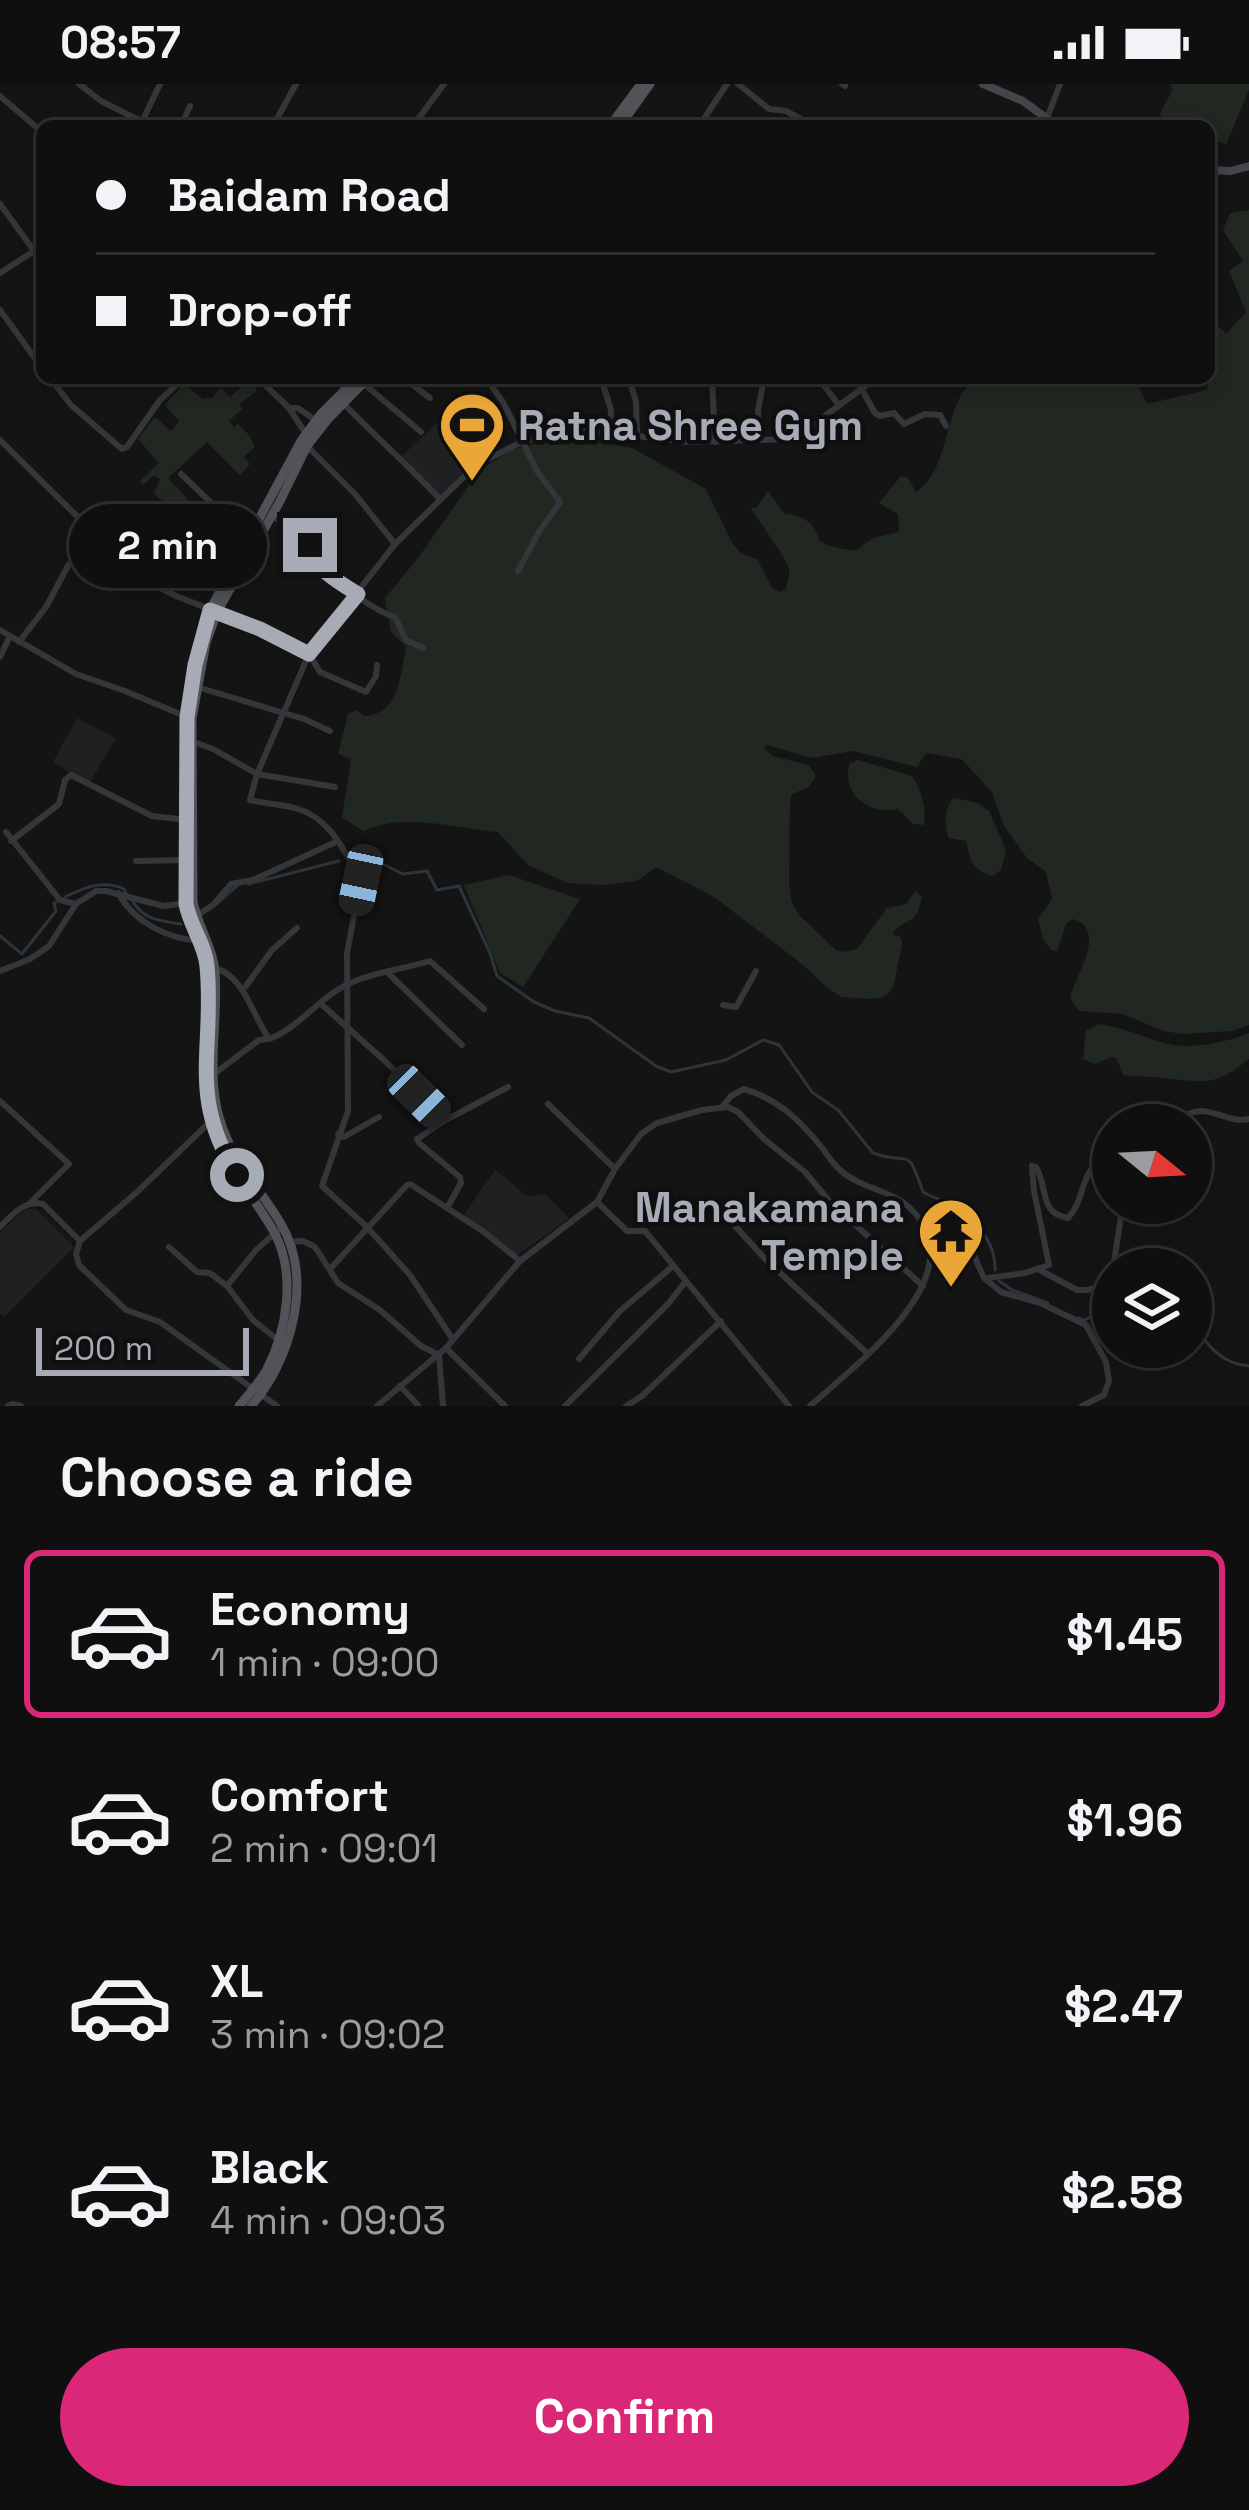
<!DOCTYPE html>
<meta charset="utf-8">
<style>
:root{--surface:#0f0f10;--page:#1d1d1e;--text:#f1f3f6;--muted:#9b9c9f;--line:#2f2f30;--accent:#db2777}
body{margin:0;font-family:"Space Grotesk",sans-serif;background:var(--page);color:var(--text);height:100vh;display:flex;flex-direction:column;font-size:45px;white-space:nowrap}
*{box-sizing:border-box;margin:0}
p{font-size:39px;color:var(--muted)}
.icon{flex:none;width:66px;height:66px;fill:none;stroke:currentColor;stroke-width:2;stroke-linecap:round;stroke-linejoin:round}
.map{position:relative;height:1322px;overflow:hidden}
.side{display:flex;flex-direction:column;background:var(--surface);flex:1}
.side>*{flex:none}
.banner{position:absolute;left:36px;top:36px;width:1179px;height:264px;border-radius:18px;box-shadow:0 6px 18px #0003,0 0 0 3px var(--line);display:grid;align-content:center;height:264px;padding:0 60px;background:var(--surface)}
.needle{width:78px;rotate:108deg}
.controls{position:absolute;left:1092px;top:1020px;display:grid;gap:24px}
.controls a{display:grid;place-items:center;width:120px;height:120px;border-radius:50%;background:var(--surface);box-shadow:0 6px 18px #0003,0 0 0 3px var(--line);font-size:60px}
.scale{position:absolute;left:36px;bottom:30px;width:213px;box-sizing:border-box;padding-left:12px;border:6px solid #a6abb5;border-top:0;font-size:33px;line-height:42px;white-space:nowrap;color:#a6abb5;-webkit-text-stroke:9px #0f0f10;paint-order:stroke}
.end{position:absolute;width:54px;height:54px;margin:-27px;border:15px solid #a6abb5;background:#111;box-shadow:0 0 0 6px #111}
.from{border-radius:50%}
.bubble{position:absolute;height:84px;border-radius:42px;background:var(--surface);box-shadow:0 6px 18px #0003,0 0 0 3px var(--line);font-size:39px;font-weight:700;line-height:84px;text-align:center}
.car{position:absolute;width:36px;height:72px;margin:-36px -18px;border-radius:15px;box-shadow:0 0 9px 3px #0007;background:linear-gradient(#222 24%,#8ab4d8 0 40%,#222 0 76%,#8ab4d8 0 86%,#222 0)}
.banner b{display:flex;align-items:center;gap:42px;height:114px;font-size:45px}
.banner b+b{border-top:3px solid var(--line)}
.banner i{width:30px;height:30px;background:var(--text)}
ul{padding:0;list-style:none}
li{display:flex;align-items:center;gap:36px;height:168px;margin:0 24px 18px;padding:0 36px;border:6px solid transparent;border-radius:18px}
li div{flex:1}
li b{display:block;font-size:45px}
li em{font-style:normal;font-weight:700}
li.active{border-color:var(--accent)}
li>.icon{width:108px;height:108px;stroke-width:1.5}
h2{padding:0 60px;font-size:54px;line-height:144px}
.action{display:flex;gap:24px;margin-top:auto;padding:24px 60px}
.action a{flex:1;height:138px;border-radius:72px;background:var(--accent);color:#fff;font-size:48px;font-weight:700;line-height:138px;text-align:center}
.status{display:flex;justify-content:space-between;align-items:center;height:84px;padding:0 60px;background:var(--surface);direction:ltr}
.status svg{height:33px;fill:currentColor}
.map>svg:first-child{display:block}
.built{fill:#202022}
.green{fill:#202821}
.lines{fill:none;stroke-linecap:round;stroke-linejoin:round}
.stream{stroke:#2c353b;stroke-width:3}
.street{stroke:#35363a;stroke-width:6}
.secondary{stroke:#43454a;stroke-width:8}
.primary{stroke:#515359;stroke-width:9}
.route{stroke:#a6abb5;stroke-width:15}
.labels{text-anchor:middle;stroke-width:9;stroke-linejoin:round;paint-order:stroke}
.poi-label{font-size:42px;font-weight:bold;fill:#a6abb5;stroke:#0f0f10;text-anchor:start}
</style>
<div class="status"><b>08:57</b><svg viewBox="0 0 49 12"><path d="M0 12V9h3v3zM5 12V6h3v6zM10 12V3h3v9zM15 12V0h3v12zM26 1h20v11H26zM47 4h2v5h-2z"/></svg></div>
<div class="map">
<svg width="1249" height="1322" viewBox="0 0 1249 1322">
<rect width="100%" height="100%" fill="#141415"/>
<g class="built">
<polygon points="440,336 479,375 440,413 402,372"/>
<polygon points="77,634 116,654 89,700 53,678"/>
<polygon points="495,1086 527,1112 545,1110 569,1134 516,1172 484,1145 463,1132"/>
<polygon points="26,1125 36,1125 74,1163 4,1233 0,1229 0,1148"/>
</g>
<g class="green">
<polygon points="1170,0 1249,0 1249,6 1226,60 1209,54 1209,42 1168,42 1160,30 1173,5"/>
<path d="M1249 126V941L1232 947 1183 950 1163 947 1123 930 1079 927 1070 914C1076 890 1108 846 1073 835L1066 840 1057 867 1051 866 1043 855 1038 835 1052 815 1046 788 1027 774 1004 742 992 708 969 683 961 675 926 669 917 683 853 667 812 674 767 661 764 664 773 672 809 681 816 692 809 703 792 710 790 718 789 802 792 819 800 832 836 866 843 868 857 865 887 824 906 820 915 807 922 813C915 843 911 831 893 848L894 851 900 852 902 859 894 901 890 908 883 913 869 915 842 913 827 904 802 880 714 813 656 783 637 797 602 801 567 799 528 781 498 748C455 744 404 728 363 747L342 733 351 675 338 670 348 630 356 626 364 632C399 631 401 590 406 562L391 548 385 514 418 474 480 386 512 365 529 362 558 350 632 364 706 405 732 459 741 469 757 475 772 504 780 508 786 505C787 500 790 490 789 485 787 475 758 436 751 424H756L768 407 785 430C804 431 814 439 820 457L829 462 855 467 873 454 899 448 898 430 879 419 901 392 908 394 916 408C953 382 941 323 975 294H1150L1138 301 1147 320 1207 306 1214 260 1209 249V233L1226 250 1246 228 1229 187 1243 177 1223 146 1230 129Z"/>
<polygon points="250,296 257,307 239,320 242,325 229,337 234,343 238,340 249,351 255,363 244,373 250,380 240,392 207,358 168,394 190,418 178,430 154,410 160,395 154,391 143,401 140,397 159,379 138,355 155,333 171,347 179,337 165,321 184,300 203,315 212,314 221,303 230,313"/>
<path d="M858 676 912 692C921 704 927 727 924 741L913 740 898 725C869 732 840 709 850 679Z"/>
<path d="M954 714 978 719 989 727 1006 766 1001 786 992 792C971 785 971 777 966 757L949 754C944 743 944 723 954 714Z"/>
<polygon points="509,791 580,815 523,903 500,889 464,801"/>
<path d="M1099 940C1122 943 1141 952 1164 959 1189 966 1225 959 1249 949V975C1210 1007 1199 996 1153 993 1142 992 1133 993 1123 991 1114 967 1118 971 1095 980L1083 975 1086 947Z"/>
</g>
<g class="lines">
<g class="stream">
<path d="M359 775 379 778 403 790 427 787 437 806 459 802 490 869 497 892 534 918 555 927 589 934 656 982 671 988 726 976 763 956 779 961 812 1008 838 1026 873 1069C912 1083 906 1059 923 1108 935 1115 950 1118 961 1126 980 1139 996 1163 995 1186"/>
<polyline points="248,800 339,777"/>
<path d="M65 813C83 804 104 795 124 805L126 810"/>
<path d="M132 816C143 836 160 837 181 840"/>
<polyline points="214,822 238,801"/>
<polyline points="0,852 22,870 56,827 54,819 56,818"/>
<polyline points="999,1197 1012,1206 1048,1219"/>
<polyline points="1078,1234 1085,1236 1113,1220"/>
<path d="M1191 1238C1207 1260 1220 1280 1249 1282"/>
</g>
<g class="street">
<polyline points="79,0 101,17 143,38"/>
<polyline points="738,0 769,25 786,27 814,42"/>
<polyline points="842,0 845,2"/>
<polyline points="0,12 42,48"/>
<polyline points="1047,34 1060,0"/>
<polyline points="140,42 160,0"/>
<polyline points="181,42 190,22"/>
<polyline points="273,42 296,0"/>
<polyline points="413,42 444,0"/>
<polyline points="699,42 727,0"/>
<polyline points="0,120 35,168 42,167"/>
<polyline points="0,189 42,162"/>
<polyline points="0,226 42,284"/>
<polyline points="50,294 71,321 122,365 127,363 160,316 184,294"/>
<polyline points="258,294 289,324 306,350"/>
<polyline points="404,294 430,314"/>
<polyline points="486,294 503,318 537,387 560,418 539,448 518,487"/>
<polyline points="601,294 611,326 610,349"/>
<polyline points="629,294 636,318 637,352"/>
<polyline points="712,294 715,358"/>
<polyline points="818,294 839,321"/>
<polyline points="364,300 421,348"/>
<polyline points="861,304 875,329 880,332 894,329 904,340 925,330 940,331 946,342"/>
<path d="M343 319C375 352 408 381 440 415"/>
<polyline points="289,324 298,324 317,337"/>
<polyline points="759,355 758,327 764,294"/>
<polyline points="0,356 97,452 155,501 176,512 261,545 309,570 320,588 366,608 376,592 377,581"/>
<polyline points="307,362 355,410 395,460"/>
<polyline points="181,390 249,455"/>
<path d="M271 431C282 439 304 449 310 460 313 466 313 473 317 478 331 495 374 527 395 533L406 556 423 564"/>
<polyline points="0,546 76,590 125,607 192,635"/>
<polyline points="19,558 46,523 69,480 76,479 102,489 113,467"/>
<polyline points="0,573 10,552"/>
<polyline points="197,603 304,635 330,647"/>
<path d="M194 658 213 665 257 690 250 716C266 720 283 720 298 725 331 735 344 768 361 795L347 869 348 1027 322 1102 367 1143 410 1191 452 1254"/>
<polyline points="335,703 257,690 309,570 395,460 475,382 521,358 583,346 688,358 794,355 876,294"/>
<polyline points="6,748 60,816 76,820"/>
<polyline points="11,757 59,720 65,696 71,691 152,732 188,736"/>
<polyline points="136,777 186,776"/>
<path d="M118 809C134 838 166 854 199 857"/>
<polyline points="196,832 213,821 231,800 253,796 338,757"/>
<polyline points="0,887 30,875 49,862 76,820 96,807 106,807 163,822 188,819"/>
<polyline points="388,889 462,961"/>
<polyline points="243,906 272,866 297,844"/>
<polyline points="321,920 385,977 444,1037"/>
<polyline points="723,921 736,923 756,887"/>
<path d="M269 955C295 946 315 919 339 905 366 889 400 886 430 877L484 925"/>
<path d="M214 990 259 956 269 955C253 932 244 892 215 884"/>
<polyline points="0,1017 69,1080 31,1118"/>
<polyline points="548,1020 615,1085"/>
<path d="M722 1023 731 1012 744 1005C778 1015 801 1037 823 1065 828 1072 833 1080 840 1086 861 1105 893 1106 912 1126 977 1192 854 1282 810 1322"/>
<path d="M1161 1041C1173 1037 1187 1028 1200 1027 1218 1027 1232 1039 1249 1035"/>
<polyline points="338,1050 344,1053 379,1033"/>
<path d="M1032 1082 1036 1083C1048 1103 1039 1130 1068 1134 1088 1113 1076 1087 1113 1065"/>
<polyline points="1191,1095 1206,1100"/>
<polyline points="597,1118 615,1085 641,1050 657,1039 702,1026 728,1023 738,1028 764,1055 805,1088 831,1119 923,1202"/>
<polyline points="597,1118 627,1147 645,1147 789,1322"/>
<polyline points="447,1124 461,1099 460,1093 419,1059 417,1055 444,1037 508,1003"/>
<polyline points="726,1132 766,1176 867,1269"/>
<path d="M0 1143C13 1130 24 1116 43 1120L80 1157"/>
<polyline points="80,1157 76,1170 79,1181 126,1226 160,1238 277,1322"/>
<polyline points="80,1157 137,1108 210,1038"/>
<polyline points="289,1158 303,1157 315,1163 338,1199 380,1226 421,1262 439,1271 443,1322"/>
<polyline points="169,1163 197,1188 210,1189 227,1202"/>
<polyline points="931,1169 943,1160 972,1167 984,1194 1001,1208 1040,1219 1086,1241 1106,1278 1109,1297 1104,1311 1082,1322"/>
<polyline points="330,1185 407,1101 410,1100 484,1148 520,1177"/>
<polyline points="1038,1185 1077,1206 1088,1206 1107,1201 1113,1192"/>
<polyline points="1113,1185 1123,1119"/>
<polyline points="988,1194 1025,1189 1049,1181 1034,1107 1032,1082"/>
<polyline points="278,1256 253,1236 227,1202 256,1166 283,1142"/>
<polyline points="446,1264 505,1322"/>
<polyline points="579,1275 619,1228 673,1182"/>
<polyline points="400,1302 418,1321"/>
<polyline points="8,1322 12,1320 21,1322"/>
<polyline points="377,1322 446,1264 520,1177 597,1118"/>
<polyline points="565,1322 668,1220 686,1197"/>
<polyline points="626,1322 642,1312 721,1237"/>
</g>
<g class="secondary">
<polyline points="983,0 1023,17 1057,42"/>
<polyline points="1209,86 1231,87 1249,82"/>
</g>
<g class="primary">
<polyline points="610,42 641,0"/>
<polyline points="620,42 650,0"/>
<polyline points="188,621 200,557 210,526 301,357 321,330 357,294"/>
<path d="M187 709 186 820C190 841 205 860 207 881 212 933 198 986 211 1038 222 1081 255 1112 275 1150 296 1190 287 1246 267 1285 260 1298 249 1310 239 1322"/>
<path d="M251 1322C291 1277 314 1196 281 1140 261 1106 231 1075 220 1036 205 989 219 937 215 888 213 863 198 843 193 818L192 635 206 559 217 528 279 419 307 362 328 335 368 294"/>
</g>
</g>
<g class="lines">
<path class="route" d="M237 1091C187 1011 215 966 207 882 205 860 190 842 186 820L187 633 195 581 210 526 260 545 309 570 358 510C338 498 314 485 310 461"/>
</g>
<defs>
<g id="stadium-pin" transform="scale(3.45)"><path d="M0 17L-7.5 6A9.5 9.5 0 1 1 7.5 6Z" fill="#eaa637" stroke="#0f0f10"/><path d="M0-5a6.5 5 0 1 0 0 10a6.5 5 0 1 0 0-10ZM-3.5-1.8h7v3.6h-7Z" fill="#111"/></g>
<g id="temple-pin" transform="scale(3.45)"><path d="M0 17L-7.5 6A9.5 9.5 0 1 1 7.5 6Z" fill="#eaa637" stroke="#0f0f10"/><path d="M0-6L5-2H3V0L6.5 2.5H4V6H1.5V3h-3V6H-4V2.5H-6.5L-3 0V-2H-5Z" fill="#111"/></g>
</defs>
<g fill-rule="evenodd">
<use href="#stadium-pin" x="472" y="341"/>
<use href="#temple-pin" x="951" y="1147"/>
</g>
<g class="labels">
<g class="poi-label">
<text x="518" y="356">Ratna Shree Gym</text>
<text x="904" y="1138" text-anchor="end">Manakamana<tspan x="904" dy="48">Temple</tspan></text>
</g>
</g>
</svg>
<div class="controls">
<a><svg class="needle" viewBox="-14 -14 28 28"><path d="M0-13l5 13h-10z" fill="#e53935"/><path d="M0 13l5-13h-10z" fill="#9b9c9f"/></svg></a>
<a><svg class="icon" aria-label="layers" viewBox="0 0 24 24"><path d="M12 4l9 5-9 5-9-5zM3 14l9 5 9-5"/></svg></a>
</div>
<div class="scale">200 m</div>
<i class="end from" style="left:237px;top:1091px"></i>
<i class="end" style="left:310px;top:461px"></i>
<div class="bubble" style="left:69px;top:420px;width:198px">2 min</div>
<i class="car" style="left:361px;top:796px;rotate:192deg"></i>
<i class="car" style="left:419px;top:1012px;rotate:135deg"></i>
<div class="banner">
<b><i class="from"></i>Baidam Road</b>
<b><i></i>Drop-off</b>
</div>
</div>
<section class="side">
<h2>Choose a ride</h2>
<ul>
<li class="active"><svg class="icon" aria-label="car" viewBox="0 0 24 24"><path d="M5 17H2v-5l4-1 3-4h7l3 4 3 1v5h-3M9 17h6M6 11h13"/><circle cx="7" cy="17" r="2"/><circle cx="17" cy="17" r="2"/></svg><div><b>Economy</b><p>1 min · 09:00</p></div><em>$1.45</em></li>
<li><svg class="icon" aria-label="car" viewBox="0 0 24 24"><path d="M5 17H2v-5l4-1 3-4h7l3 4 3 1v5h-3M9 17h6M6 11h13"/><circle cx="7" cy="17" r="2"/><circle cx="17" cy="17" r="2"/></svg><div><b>Comfort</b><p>2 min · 09:01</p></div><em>$1.96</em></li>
<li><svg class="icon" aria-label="car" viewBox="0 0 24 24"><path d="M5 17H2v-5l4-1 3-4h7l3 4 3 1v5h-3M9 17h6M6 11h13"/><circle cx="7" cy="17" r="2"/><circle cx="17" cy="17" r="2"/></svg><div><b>XL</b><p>3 min · 09:02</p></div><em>$2.47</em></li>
<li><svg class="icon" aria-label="car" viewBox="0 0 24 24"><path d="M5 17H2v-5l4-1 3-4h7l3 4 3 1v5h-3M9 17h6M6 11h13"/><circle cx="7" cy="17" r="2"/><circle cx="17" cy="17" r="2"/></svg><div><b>Black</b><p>4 min · 09:03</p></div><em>$2.58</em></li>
</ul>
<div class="action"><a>Confirm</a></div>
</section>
